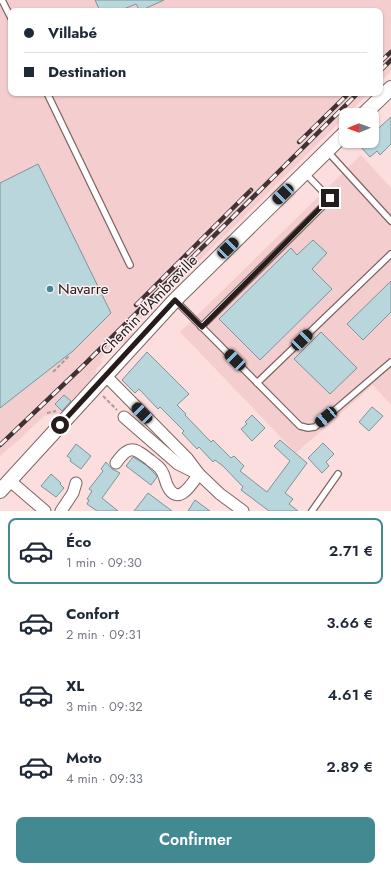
<!DOCTYPE html>
<html lang="fr">
<meta charset="utf-8">
<style>
:root{--surface:#fff;--page:#f6f6f7;--text:#1f2937;--muted:#747a83;--line:#e0e1e3;--accent:#438992}
body{margin:0;font-family:Jost,sans-serif;background:var(--page);color:var(--text);height:100vh;display:flex;flex-direction:column;font-size:15px;white-space:nowrap}
*{box-sizing:border-box;margin:0}
p{font-size:13px;color:var(--muted)}
.icon{flex:none;width:22px;height:22px;fill:none;stroke:currentColor;stroke-width:2;stroke-linecap:round;stroke-linejoin:round}
.map{position:relative;height:511px;overflow:hidden}
.side{display:flex;flex-direction:column;background:var(--surface);flex:1}
.side>*{flex:none}
.hud{position:absolute;left:8px;top:8px;width:375px;height:88px;border-radius:8px;box-shadow:0 1px 3px #0004;display:grid;align-content:center;height:88px;padding:0 16px;background:var(--surface)}
.needle{width:26px;rotate:269deg}
.tools{position:absolute;left:339px;top:108px;display:grid;gap:8px}
.tools a{display:grid;place-items:center;width:40px;height:40px;border-radius:8px;background:var(--surface);box-shadow:0 1px 3px #0004;font-size:20px}
.end{position:absolute;width:18px;height:18px;margin:-9px;border:5px solid #271c1c;background:#fff;box-shadow:0 0 0 2px #fff}
.from{border-radius:50%}
.car{position:absolute;width:12px;height:24px;margin:-12px -6px;border-radius:5px;box-shadow:0 0 3px 1px #0007;background:linear-gradient(#222 24%,#8ab4d8 0 40%,#222 0 76%,#8ab4d8 0 86%,#222 0)}
.hud b{display:flex;align-items:center;gap:14px;height:38px;font-size:15px}
.hud b+b{border-top:1px solid var(--line)}
.hud i{width:10px;height:10px;background:var(--text)}
ul{padding:7px 0 0;list-style:none}
li{display:flex;align-items:center;gap:12px;height:66px;margin:0 8px 6px;padding:0 8px;border:2px solid transparent;border-radius:8px}
li div{flex:1}
li b{display:block;font-size:15px}
li em{font-style:normal;font-weight:600}
li.on{border-color:var(--accent)}
li>.icon{width:36px;height:36px;stroke-width:1.5}
.button{display:flex;gap:8px;margin-top:auto;padding:8px 16px}
.button a{flex:1;height:46px;border-radius:8px;background:var(--accent);color:#fff;font-size:16px;font-weight:600;line-height:46px;text-align:center}
.map>svg:first-child{display:block}
.built{fill:#f4cece}
.building{fill:#b8d6db;stroke:#79969a}
.lines{fill:none;stroke-linecap:round;stroke-linejoin:round}
.service-casing{stroke:#7f6565;stroke-width:8}
.minor-casing{stroke:#7f6565;stroke-width:13}
.tertiary-casing{stroke:#7f6565;stroke-width:16}
.path{stroke:#b09999;stroke-width:2;stroke-dasharray:4 2;stroke-linecap:butt}
.service{stroke:#fff;stroke-width:5.5}
.minor{stroke:#fff;stroke-width:11}
.tertiary{stroke:#fff;stroke-width:14}
.rail-casing{stroke:#403333;stroke-width:4.5}
.rail{stroke:#fcf0f0;stroke-width:3;stroke-dasharray:9;stroke-linecap:butt}
.route{stroke:#271c1c;stroke-width:5}
.poi-dot{fill:#438992;stroke:#fcf0f0;stroke-width:1.5}
.labels{text-anchor:middle;stroke-width:3;stroke-linejoin:round;paint-order:stroke}
.poi-label{font-size:15px;fill:#271c1c;stroke:#fcf0f0;text-anchor:start}
.street-label{font-size:15px;fill:#271c1c;stroke:#fcf0f0}
</style>
<div class="map">
<svg width="391" height="511" viewBox="0 0 391 511">
<rect width="100%" height="100%" fill="#fcdede"/>
<g class="built">
<polygon points="0,0 391,0 391,71 380,82 380,11 11,11 11,93 369,93 129,330 133,335 125,344 120,339 100,359 103,362 96,369 96,374 60,413 58,414 44,416 21,438 0,456"/>
<polygon points="361,155 391,188 391,405 373,385 296,453 180,332"/>
</g>
<g class="building">
<polygon points="95,0 164,0 140,11 136,4 119,11 100,11"/>
<polygon points="391,117 391,144 380,155 377,151 370,157 360,146 365,141 372,141 372,134"/>
<polygon points="38,164 111,313 73,351 0,408 0,183"/>
<polygon points="313,240 327,253 312,269 332,289 260,360 219,319 291,248 297,255"/>
<polygon points="391,281 391,312 363,340 347,324"/>
<polygon points="321,332 357,368 330,394 294,359"/>
<polygon points="147,352 189,394 177,405 186,414 185,415 211,442 213,440 231,458 234,456 244,466 240,471 267,492 290,461 274,446 280,440 307,463 285,493 293,499 289,504 298,511 269,511 241,490 243,487 223,466 215,460 213,462 199,447 197,449 182,433 184,431 160,407 158,409 139,389 135,393 122,380"/>
<polygon points="64,395 71,401 62,411 55,404"/>
<polygon points="372,407 383,416 369,431 359,422"/>
<polygon points="252,415 265,428 252,441 241,429 247,424 245,422"/>
<polygon points="323,443 334,454 326,462 329,466 322,473 308,458"/>
<polygon points="76,444 91,456 81,469 70,461 71,459 67,456"/>
<polygon points="133,457 146,465 156,475 157,477 151,485 126,466"/>
<polygon points="106,462 112,469 120,473 102,498 118,511 97,511 87,504 89,500 87,499 92,491 89,489 103,471 101,469"/>
<polygon points="51,474 61,483 60,484 64,488 56,497 41,486"/>
<polygon points="148,493 172,511 134,511"/>
<polygon points="195,500 210,511 188,511"/>
</g>
<g class="lines">
<g class="service-casing">
<g id="service">
<polyline points="2,0 11,18"/>
<polyline points="47,93 130,265"/>
<polyline points="328,152 391,221"/>
<polyline points="175,300 300,426 308,428 315,427 391,362"/>
<polyline points="201,327 330,199 305,173"/>
<polyline points="257,383 391,254"/>
<polyline points="312,511 338,474"/>
</g>
</g>
<g class="minor-casing">
<g id="minor">
<polyline points="105,375 187,458 199,474 220,494 243,511"/>
<polyline points="124,417 178,464 196,473"/>
<path d="M116 463C129 445 133 447 150 460 153 463 159 466 161 470 165 475 165 482 168 487 179 507 192 483 199 474"/>
<polyline points="9,480 45,511"/>
<polyline points="61,511 73,493 76,483"/>
</g>
</g>
<g class="tertiary-casing">
<g id="tertiary">
<polyline points="363,115 391,88"/>
<polyline points="0,491 175,300 346,132"/>
</g>
</g>
<g class="path">
<polyline points="53,372 69,356"/>
<polyline points="103,396 117,410"/>
<polyline points="47,413 56,411"/>
</g>
<use href="#service" class="service"/>
<use href="#minor" class="minor"/>
<use href="#tertiary" class="tertiary"/>
<g class="rail-casing">
<g id="rail">
<polyline points="380,62 391,52"/>
<polyline points="380,71 391,60"/>
<polyline points="299,142 349,93"/>
<polyline points="136,305 251,190"/>
<polyline points="0,445 83,366 358,93"/>
</g>
</g>
<use href="#rail" class="rail"/>
</g>
<g class="lines">
<polyline class="route" points="60,425 175,300 202,327 330,198"/>
</g>
<circle class="poi-dot" cx="50" cy="289" r="4"/>
<g class="labels">
<g class="poi-label">
<text x="58" y="294">Navarre</text>
</g>
<g class="street-label">
<text transform="translate(149 305) rotate(-46)" y="5">Chemin d'Ambreville</text>
</g>
</g>
</svg>
<div class="tools">
<a><svg class="needle" viewBox="-14 -14 28 28"><path d="M0-13l5 13h-10z" fill="#e53935"/><path d="M0 13l5-13h-10z" fill="#747a83"/></svg></a>
</div>
<i class="end from" style="left:60px;top:425px"></i>
<i class="end" style="left:330px;top:198px"></i>
<i class="car" style="left:283px;top:194px;rotate:226deg"></i>
<i class="car" style="left:228px;top:248px;rotate:46deg"></i>
<i class="car" style="left:302px;top:340px;rotate:46deg"></i>
<i class="car" style="left:235px;top:360px;rotate:315deg"></i>
<i class="car" style="left:142px;top:413px;rotate:316deg"></i>
<i class="car" style="left:326px;top:417px;rotate:230deg"></i>
<div class="hud">
<b><i class="from"></i>Villabé</b>
<b><i></i>Destination</b>
</div>
</div>
<section class="side">
<ul>
<li class="on"><svg class="icon" aria-label="car" viewBox="0 0 24 24"><path d="M5 17H2v-5l4-1 3-4h7l3 4 3 1v5h-3M9 17h6M6 11h13"/><circle cx="7" cy="17" r="2"/><circle cx="17" cy="17" r="2"/></svg><div><b>Éco</b><p>1 min · 09:30</p></div><em>2.71 €</em></li>
<li><svg class="icon" aria-label="car" viewBox="0 0 24 24"><path d="M5 17H2v-5l4-1 3-4h7l3 4 3 1v5h-3M9 17h6M6 11h13"/><circle cx="7" cy="17" r="2"/><circle cx="17" cy="17" r="2"/></svg><div><b>Confort</b><p>2 min · 09:31</p></div><em>3.66 €</em></li>
<li><svg class="icon" aria-label="car" viewBox="0 0 24 24"><path d="M5 17H2v-5l4-1 3-4h7l3 4 3 1v5h-3M9 17h6M6 11h13"/><circle cx="7" cy="17" r="2"/><circle cx="17" cy="17" r="2"/></svg><div><b>XL</b><p>3 min · 09:32</p></div><em>4.61 €</em></li>
<li><svg class="icon" aria-label="car" viewBox="0 0 24 24"><path d="M5 17H2v-5l4-1 3-4h7l3 4 3 1v5h-3M9 17h6M6 11h13"/><circle cx="7" cy="17" r="2"/><circle cx="17" cy="17" r="2"/></svg><div><b>Moto</b><p>4 min · 09:33</p></div><em>2.89 €</em></li>
</ul>
<div class="button"><a>Confirmer</a></div>
</section>
